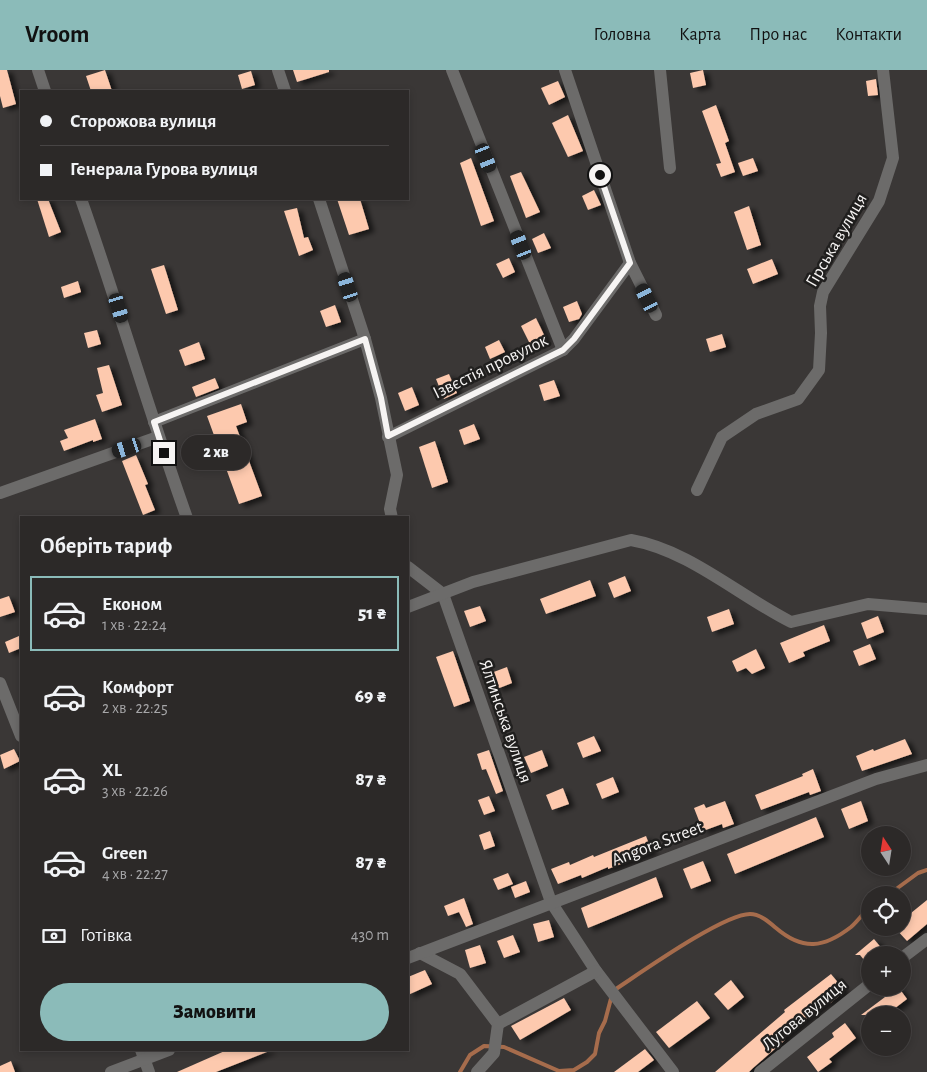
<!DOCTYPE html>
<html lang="uk">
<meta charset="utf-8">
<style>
:root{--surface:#2c2928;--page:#343130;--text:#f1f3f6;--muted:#a6a6a8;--line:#484545;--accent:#8bbbb9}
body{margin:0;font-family:"Alegreya Sans",sans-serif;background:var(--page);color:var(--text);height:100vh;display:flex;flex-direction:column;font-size:19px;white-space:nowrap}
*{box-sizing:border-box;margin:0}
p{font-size:16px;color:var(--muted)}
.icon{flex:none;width:28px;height:28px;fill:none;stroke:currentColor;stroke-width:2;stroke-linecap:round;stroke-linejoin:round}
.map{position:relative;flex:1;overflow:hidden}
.sheet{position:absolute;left:20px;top:446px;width:389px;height:535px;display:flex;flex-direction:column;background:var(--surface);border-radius:0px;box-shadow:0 2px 8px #0003,0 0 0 1px var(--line)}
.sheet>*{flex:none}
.hud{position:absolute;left:20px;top:20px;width:389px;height:110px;border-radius:0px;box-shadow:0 2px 8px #0003,0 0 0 1px var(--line);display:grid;align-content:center;height:110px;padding:0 20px;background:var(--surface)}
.needle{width:32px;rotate:348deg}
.fabs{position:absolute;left:861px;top:756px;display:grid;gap:10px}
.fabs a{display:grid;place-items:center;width:50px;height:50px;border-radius:50%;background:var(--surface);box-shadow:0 2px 8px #0003,0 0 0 1px var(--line);font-size:25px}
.end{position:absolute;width:22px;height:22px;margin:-11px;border:6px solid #f6f4f3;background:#111;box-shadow:0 0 0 2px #111}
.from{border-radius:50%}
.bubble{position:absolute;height:35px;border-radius:18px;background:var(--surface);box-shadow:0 2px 8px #0003,0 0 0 1px var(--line);font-size:16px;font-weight:800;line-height:35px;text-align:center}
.car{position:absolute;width:15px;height:30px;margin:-15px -8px;border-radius:6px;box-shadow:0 0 4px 1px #0007;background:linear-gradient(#222 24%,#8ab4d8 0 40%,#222 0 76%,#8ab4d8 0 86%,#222 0)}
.hud b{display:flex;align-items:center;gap:18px;height:48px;font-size:19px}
.hud b+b{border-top:1px solid var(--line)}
.hud i{width:12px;height:12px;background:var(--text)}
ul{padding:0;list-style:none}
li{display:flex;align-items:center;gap:15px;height:75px;margin:0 10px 8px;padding:0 10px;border:2px solid transparent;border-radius:0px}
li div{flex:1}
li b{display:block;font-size:19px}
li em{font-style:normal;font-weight:800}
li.selected{border-color:var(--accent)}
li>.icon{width:45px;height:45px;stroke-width:1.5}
h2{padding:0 20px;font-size:22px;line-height:60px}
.pay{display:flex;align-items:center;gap:12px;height:55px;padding:0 20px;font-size:19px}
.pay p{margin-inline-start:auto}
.cta{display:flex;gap:10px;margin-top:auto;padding:10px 20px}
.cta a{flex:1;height:58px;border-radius:30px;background:var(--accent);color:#111;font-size:20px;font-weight:800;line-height:58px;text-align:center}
header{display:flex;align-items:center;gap:30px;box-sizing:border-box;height:70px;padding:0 25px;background:var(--accent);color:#111}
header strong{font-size:24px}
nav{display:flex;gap:28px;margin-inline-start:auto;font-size:18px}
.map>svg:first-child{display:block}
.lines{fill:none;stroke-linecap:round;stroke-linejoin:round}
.stream{stroke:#a66c4c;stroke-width:4}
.building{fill:#fdc9ae;filter:url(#shadow)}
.minor{stroke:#6c6b6a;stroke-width:12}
.route{stroke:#f6f4f3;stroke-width:6}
.labels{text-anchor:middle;stroke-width:5;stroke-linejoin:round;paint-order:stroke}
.street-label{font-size:18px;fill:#f6f4f3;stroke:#201f1e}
</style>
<header>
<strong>Vroom</strong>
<nav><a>Головна</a><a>Карта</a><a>Про нас</a><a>Контакти</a></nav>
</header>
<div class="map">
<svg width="927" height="1002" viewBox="0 0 927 1002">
<defs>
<filter id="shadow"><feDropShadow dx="5.5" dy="3" stdDeviation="2.5" flood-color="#0009"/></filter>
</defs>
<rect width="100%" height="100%" fill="#3a3736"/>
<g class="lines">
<g class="stream">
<polyline points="888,825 918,803 927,800"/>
<path d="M460 1002 470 985 484 976 504 977 559 1001 574 1000 587 992 595 984 599 963 605 951 613 921C639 904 723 844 750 844 760 844 769 852 776 858 803 881 824 878 851 857 858 851 863 843 870 837"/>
</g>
</g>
<g class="building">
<polygon points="0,0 7,0 16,34 3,38 0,26"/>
<polygon points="105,0 112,21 91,21 86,6"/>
<polygon points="293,0 329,0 329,2 297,12"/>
<polygon points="703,0 706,15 693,18 690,3"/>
<polygon points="251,1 255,15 242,19 238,5"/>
<polygon points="876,9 878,25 868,26 866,11"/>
<polygon points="558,11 565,27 549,35 541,18"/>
<polygon points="716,35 729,71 725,73 735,102 721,107 716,94 721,93 702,41"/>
<polygon points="568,45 583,81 568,87 552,53"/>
<polygon points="471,88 494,151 481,156 460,93"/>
<polygon points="753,88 758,101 743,106 738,93"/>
<polygon points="521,102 540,142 526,148 510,106"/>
<polygon points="594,120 601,135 588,140 582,126"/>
<polygon points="37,129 48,129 61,162 49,167"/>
<polygon points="337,129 360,129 369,159 349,165"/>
<polygon points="749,136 761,175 747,180 734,142"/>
<polygon points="297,138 304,168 308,167 313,180 299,186 284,141"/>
<polygon points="544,163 551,178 538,183 532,169"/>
<polygon points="509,188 515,202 503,208 496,194"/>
<polygon points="772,189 778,204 753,214 747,199"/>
<polygon points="164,195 178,240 166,244 151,199"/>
<polygon points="78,211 81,222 64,228 61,217"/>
<polygon points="577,231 582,244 579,249 569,252 563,237"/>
<polygon points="335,235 341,252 326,257 320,241"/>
<polygon points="536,248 546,269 531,276 521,256"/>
<polygon points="97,260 101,274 88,278 84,263"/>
<polygon points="722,264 726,277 710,282 706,269"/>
<polygon points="499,270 505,282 490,289 485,277"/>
<polygon points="199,272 205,289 185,296 179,280"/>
<polygon points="109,295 122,335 102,342 96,325 103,323 97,298"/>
<polygon points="449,304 457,323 444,329 436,309"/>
<polygon points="215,308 219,318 196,327 192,317"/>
<polygon points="554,310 560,326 544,331 539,315"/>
<polygon points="412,317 419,335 405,341 398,323"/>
<polygon points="241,334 247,352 236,356 262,426 239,434 207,346"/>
<polygon points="95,349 102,369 93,372 93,370 64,381 60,371 68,368 64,360"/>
<polygon points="474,354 480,369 464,375 459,360"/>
<polygon points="435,371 448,412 432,418 419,377"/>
<polygon points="136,385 148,414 145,415 155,440 143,445 122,391"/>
<polygon points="625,506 631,521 614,528 608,513"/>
<polygon points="590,510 596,526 546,544 540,529"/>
<polygon points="9,526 15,542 0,547 0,529"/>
<polygon points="480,536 486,551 470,557 464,541"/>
<polygon points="729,539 734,554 712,562 707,547"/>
<polygon points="878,546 884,562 867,569 861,553"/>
<polygon points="824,555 830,571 803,582 805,586 789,593 780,573"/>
<polygon points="19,566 21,578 9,583 5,572"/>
<polygon points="870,574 876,589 859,596 853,581"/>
<polygon points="756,579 765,598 752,604 746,598 737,602 732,591"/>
<polygon points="453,581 470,631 454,637 436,587"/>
<polygon points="507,597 512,613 497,619 491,603"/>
<polygon points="594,666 601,681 583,688 577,673"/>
<polygon points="905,669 912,684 862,701 856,686 873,679 874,681"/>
<polygon points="14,679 20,691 4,699 0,685"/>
<polygon points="489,680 503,721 496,724 486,699 482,700 477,684"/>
<polygon points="542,680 548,696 531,703 524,687"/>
<polygon points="813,699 821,721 810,725 809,722 761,740 755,725 803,706 802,704"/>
<polygon points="613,707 619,722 602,729 596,714"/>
<polygon points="563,718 569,734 552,740 546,725"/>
<polygon points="489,726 495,741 484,745 478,730"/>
<polygon points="725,731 734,754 723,758 722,754 703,761 694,738 704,734 706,738"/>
<polygon points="861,731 868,751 849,759 841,739"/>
<polygon points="816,747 824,767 735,804 727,784"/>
<polygon points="490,761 495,776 484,780 479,765"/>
<polygon points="646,766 652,782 608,799 608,797 582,808 581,805 558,814 551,799 569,792 570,795 593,785 594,787"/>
<polygon points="703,791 711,811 691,819 683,799"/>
<polygon points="508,803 513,814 498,820 493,809"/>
<polygon points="656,807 663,827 588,858 581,838"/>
<polygon points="526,811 530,822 515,828 511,817"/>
<polygon points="464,828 473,854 466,857 459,842 448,846 444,836"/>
<polygon points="927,830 927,854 907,871 895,858 902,858 902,847 909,841 911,843"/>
<polygon points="549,850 554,867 538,872 533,854"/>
<polygon points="513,865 520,882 504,888 497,871"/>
<polygon points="874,869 887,885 870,885 870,897 860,885 855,885"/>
<polygon points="480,875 486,893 470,898 465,880"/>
<polygon points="425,900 432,914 408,925 408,907"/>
<polygon points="831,904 845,921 829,934 827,932 784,968 785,970 753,998 749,1002 715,1002 785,942 784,940"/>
<polygon points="731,910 744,927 728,940 714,924"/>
<polygon points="891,918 899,918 907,929 886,945 861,945 885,927 883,924"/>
<polygon points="564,928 571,940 520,970 511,956"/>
<polygon points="697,931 710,948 669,978 656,962"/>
<polygon points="845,953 856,968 829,989 832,992 818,1002 807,987 834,967 832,963"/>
<polygon points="645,979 654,990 638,1002 614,1002"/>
<polygon points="227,980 272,980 216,1002 177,1002"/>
<polygon points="11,991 15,1002 0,1002 0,996"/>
</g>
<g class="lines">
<g class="minor">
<polyline points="38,0 45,21"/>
<polyline points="278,0 285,21"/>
<polyline points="452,0 563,280"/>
<polyline points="565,0 630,193 656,245"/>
<polyline points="660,0 670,98"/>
<path d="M81 129C118 234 149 342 187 448"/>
<polyline points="319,129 365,269 381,328 397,405 390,439 392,448"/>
<polyline points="154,352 365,269"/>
<polyline points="388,367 563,280 574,269 630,193"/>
<polyline points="697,420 722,367 756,344 798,329 819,300 821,263 820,236 823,222 879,131 893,88 883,0"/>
<polyline points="0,423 158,367"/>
<polyline points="408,497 443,524 551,832 596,901 673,1002"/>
<path d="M408 537 473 512 631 470C689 480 739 526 791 552L868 534 927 539"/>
<polyline points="0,613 21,666"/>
<polyline points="420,883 460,904 498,954 494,983 477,1002"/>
<polyline points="408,888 876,709 927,695"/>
<polyline points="902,888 927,869"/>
<polyline points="498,954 596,901"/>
<polyline points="141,980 149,1002"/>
<polyline points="111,1002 169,980"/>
<polyline points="760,1002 870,914"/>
</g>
</g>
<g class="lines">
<polyline class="route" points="164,383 154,352 365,269 381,328 388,366 563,280 574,269 630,193 600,105"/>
</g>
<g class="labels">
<g class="street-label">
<text transform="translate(836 170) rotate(-60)" y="6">Гірська вулиця</text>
<text transform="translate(490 296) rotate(-26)" y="6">Ізвєстія провулок</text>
<text transform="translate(506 651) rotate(71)" y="6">Ялтинська вулиця</text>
<text transform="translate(657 773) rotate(-21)" y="6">Angora Street</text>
<text transform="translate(804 944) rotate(-39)" y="6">Лугова вулиця</text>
</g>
</g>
</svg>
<div class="fabs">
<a><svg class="needle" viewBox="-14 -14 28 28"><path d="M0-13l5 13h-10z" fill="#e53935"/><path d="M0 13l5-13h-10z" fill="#a6a6a8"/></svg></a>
<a><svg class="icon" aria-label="locate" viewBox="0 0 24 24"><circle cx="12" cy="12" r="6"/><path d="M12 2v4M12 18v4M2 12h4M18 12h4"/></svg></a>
<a>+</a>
<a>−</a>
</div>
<i class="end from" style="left:600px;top:105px"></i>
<i class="end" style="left:164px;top:383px"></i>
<div class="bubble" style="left:181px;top:365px;width:70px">2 хв</div>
<i class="car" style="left:486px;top:88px;rotate:158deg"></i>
<i class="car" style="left:521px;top:175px;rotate:338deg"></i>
<i class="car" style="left:348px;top:217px;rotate:342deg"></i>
<i class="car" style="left:647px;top:228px;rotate:334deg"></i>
<i class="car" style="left:119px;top:238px;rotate:163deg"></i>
<i class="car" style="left:127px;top:378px;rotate:252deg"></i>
<div class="hud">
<b><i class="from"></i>Сторожова вулиця</b>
<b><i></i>Генерала Гурова вулиця</b>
</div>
<section class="sheet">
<h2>Оберіть тариф</h2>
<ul>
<li class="selected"><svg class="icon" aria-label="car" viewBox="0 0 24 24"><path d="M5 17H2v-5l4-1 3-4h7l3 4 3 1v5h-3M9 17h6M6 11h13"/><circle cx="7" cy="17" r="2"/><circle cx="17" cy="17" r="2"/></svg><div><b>Економ</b><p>1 хв · 22:24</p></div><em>51 ₴</em></li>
<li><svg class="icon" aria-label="car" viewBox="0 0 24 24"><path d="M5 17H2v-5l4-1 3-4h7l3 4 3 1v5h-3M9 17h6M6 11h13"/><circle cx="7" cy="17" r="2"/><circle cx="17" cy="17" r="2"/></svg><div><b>Комфорт</b><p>2 хв · 22:25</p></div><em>69 ₴</em></li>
<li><svg class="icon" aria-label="car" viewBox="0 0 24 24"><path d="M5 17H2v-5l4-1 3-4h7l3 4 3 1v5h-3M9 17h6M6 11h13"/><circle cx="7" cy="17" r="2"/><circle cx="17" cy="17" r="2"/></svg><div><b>XL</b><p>3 хв · 22:26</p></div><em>87 ₴</em></li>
<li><svg class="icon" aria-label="car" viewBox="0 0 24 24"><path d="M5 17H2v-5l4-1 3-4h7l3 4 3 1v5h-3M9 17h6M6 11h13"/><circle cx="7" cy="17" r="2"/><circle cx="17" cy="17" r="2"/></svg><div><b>Green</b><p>4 хв · 22:27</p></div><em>87 ₴</em></li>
</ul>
<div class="pay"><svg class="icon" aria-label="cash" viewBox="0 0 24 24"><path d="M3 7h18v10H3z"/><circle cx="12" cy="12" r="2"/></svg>Готівка<p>430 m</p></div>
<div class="cta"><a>Замовити</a></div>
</section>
</div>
